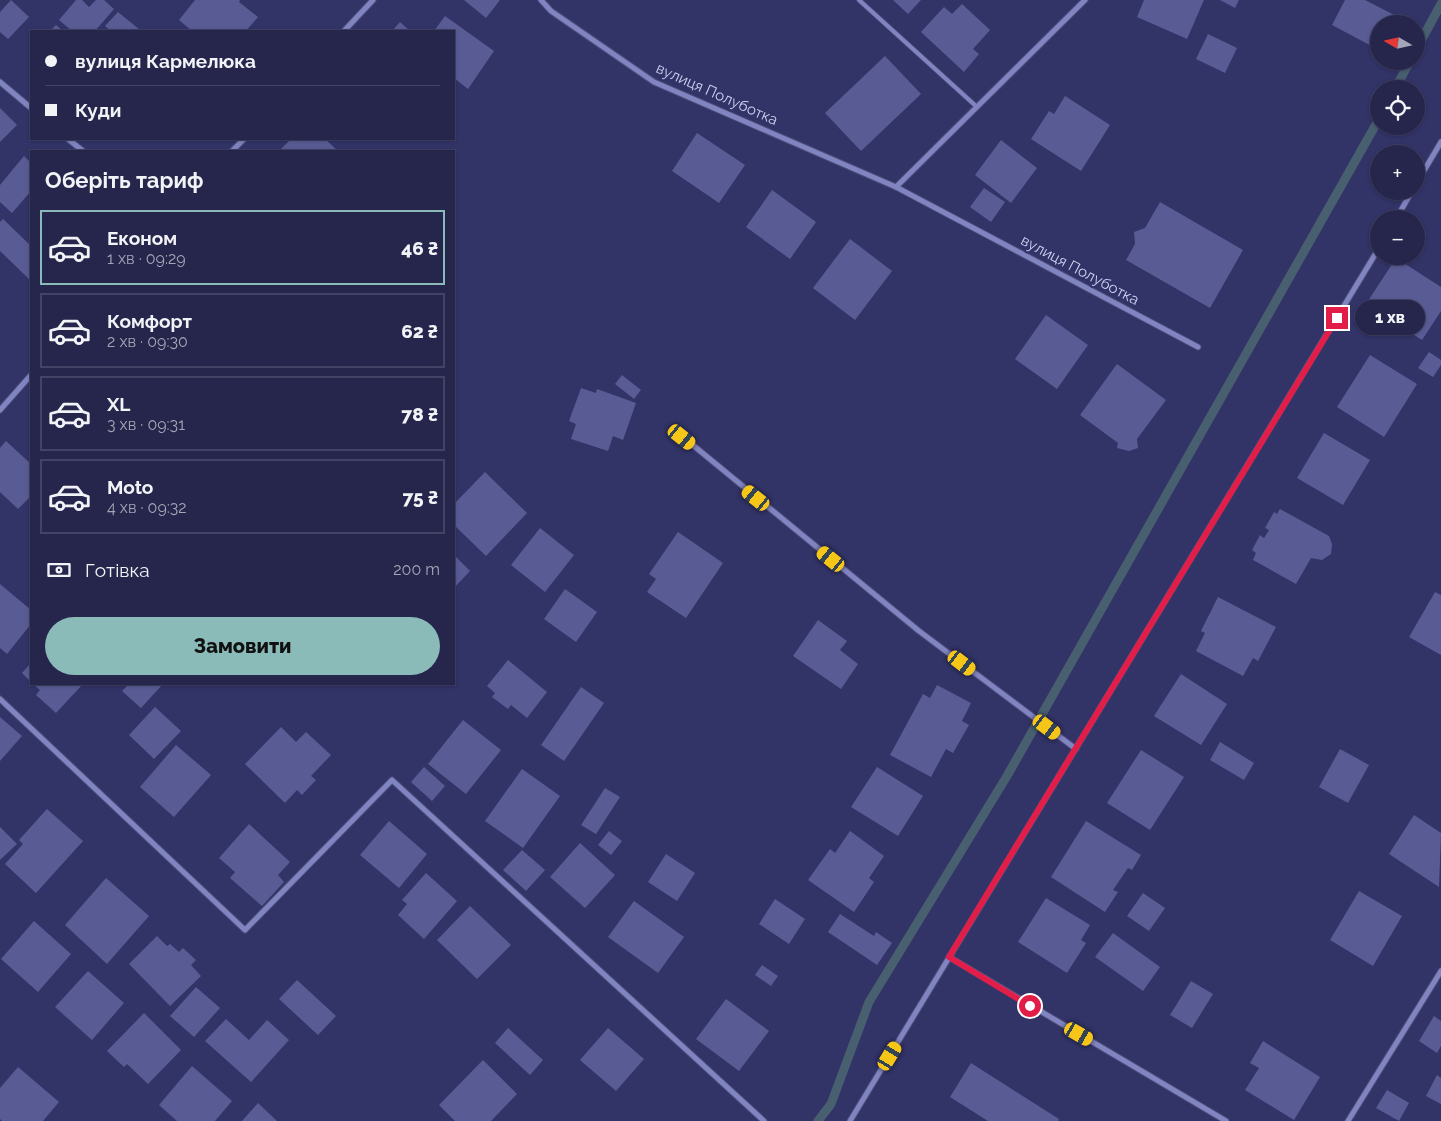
<!DOCTYPE html>
<html lang="uk">
<meta charset="utf-8">
<style>
:root{--surface:#26264d;--page:#2e2e54;--text:#f1f3f6;--muted:#a4a5b6;--line:#424365;--accent:#8bbbb9}
body{margin:0;font-family:Raleway,sans-serif;background:var(--page);color:var(--text);height:100vh;display:flex;flex-direction:column;font-size:19px;white-space:nowrap}
*{box-sizing:border-box;margin:0}
p{font-size:16px;color:var(--muted)}
.icon{flex:none;width:28px;height:28px;fill:none;stroke:currentColor;stroke-width:2;stroke-linecap:round;stroke-linejoin:round}
.map{position:relative;flex:1;overflow:hidden}
.sheet{position:absolute;left:30px;top:150px;width:425px;height:535px;display:flex;flex-direction:column;background:var(--surface);border-radius:0px;box-shadow:0 1px 4px #0004,0 0 0 1px var(--line)}
.sheet>*{flex:none}
.banner{position:absolute;left:30px;top:30px;width:425px;height:110px;border-radius:0px;box-shadow:0 1px 4px #0004,0 0 0 1px var(--line);display:grid;align-content:center;height:110px;padding:0 15px;background:var(--surface)}
.needle{width:32px;rotate:279deg}
.tools{position:absolute;left:1370px;top:15px;display:grid;gap:10px}
.tools a{display:grid;place-items:center;width:55px;height:55px;border-radius:50%;background:var(--surface);box-shadow:0 1px 4px #0004,0 0 0 1px var(--line);font-size:25px}
.end{position:absolute;width:22px;height:22px;margin:-11px;border:6px solid #e11d48;background:#fff;box-shadow:0 0 0 2px #fff}
.from{border-radius:50%}
.bubble{position:absolute;height:35px;border-radius:18px;background:var(--surface);box-shadow:0 1px 4px #0004,0 0 0 1px var(--line);font-size:16px;font-weight:800;line-height:35px;text-align:center}
.car{position:absolute;width:15px;height:30px;margin:-15px -8px;border-radius:6px;box-shadow:0 0 4px 1px #0007;background:linear-gradient(#f5c518 24%,#345 0 40%,#f5c518 0 76%,#345 0 86%,#f5c518 0)}
.banner b{display:flex;align-items:center;gap:18px;height:48px;font-size:19px}
.banner b+b{border-top:1px solid var(--line)}
.banner i{width:12px;height:12px;background:var(--text)}
ul{padding:0;list-style:none}
li{display:flex;align-items:center;gap:15px;height:75px;margin:0 10px 8px;padding:0 5px;border:2px solid var(--line);border-radius:0px}
li div{flex:1}
li b{display:block;font-size:19px}
li em{font-style:normal;font-weight:800}
li.on{border-color:var(--accent)}
li>.icon{width:45px;height:45px;stroke-width:1.5}
h2{padding:0 15px;font-size:22px;line-height:60px}
.pay{display:flex;align-items:center;gap:12px;height:55px;padding:0 15px;font-size:19px}
.pay p{margin-inline-start:auto}
.action{display:flex;gap:10px;margin-top:auto;padding:10px 15px}
.action a{flex:1;height:58px;border-radius:30px;background:var(--accent);color:#111;font-size:20px;font-weight:800;line-height:58px;text-align:center}
.map>svg:first-child{display:block}
.lines{fill:none;stroke-linecap:round;stroke-linejoin:round}
.stream{stroke:#485f6f;stroke-width:9}
.building{fill:#595c94}
.lane-casing{stroke:#4d4d7a;stroke-width:5.5}
.street-casing{stroke:#4d4d7a;stroke-width:7}
.lane{stroke:#8084c0;stroke-width:4}
.street{stroke:#8084c0;stroke-width:5}
.route{stroke:#e11d48;stroke-width:6}
.labels{text-anchor:middle;stroke-width:4.5;stroke-linejoin:round;paint-order:stroke}
.street-label{font-size:15px;fill:#ced2f2;stroke:#323367}
</style>
<div class="map">
<svg width="1441" height="1121" viewBox="0 0 1441 1121">
<rect width="100%" height="100%" fill="#323367"/>
<g class="lines">
<g class="stream">
<polyline points="1416,50 1441,4"/>
<polyline points="1395,89 1410,61"/>
<polyline points="818,1121 831,1104 869,1002 1007,776 1379,119"/>
</g>
</g>
<g class="building">
<polygon points="11,0 29,17 8,39 0,32 0,12"/>
<polygon points="76,0 82,0 89,7 96,0 104,0 114,9 95,31 72,31 59,20"/>
<polygon points="195,0 240,0 239,2 258,17 246,31 192,31 179,20"/>
<polygon points="464,0 500,0 486,18"/>
<polygon points="893,0 921,0 908,14"/>
<polygon points="1144,0 1204,0 1187,39 1137,17"/>
<polygon points="1220,0 1239,0 1235,8"/>
<polygon points="1345,0 1365,0 1402,19 1399,24 1379,24 1379,50 1332,25"/>
<polygon points="962,4 990,30 973,49 979,54 964,72 921,32 944,7 952,14"/>
<polygon points="118,12 140,30 139,31 111,31 105,26"/>
<polygon points="445,16 494,51 468,89 454,78 454,31 434,31"/>
<polygon points="400,22 410,31 392,31"/>
<polygon points="56,25 63,31 50,31"/>
<polygon points="1208,34 1237,48 1225,73 1196,59"/>
<polygon points="885,56 921,94 861,151 825,113"/>
<polygon points="1065,96 1110,125 1081,171 1031,139 1049,111 1054,114"/>
<polygon points="0,108 17,125 0,142"/>
<polygon points="697,133 745,165 719,203 672,171"/>
<polygon points="291,139 325,139 338,151 279,151"/>
<polygon points="1001,140 1037,168 1011,203 975,175"/>
<polygon points="24,156 31,163 31,191 12,213 0,202 0,185"/>
<polygon points="984,188 1005,202 991,222 970,207"/>
<polygon points="772,190 816,222 790,259 746,227"/>
<polygon points="1160,202 1243,250 1210,308 1126,260 1135,244 1134,232 1145,228"/>
<polygon points="3,219 31,246 30,280 0,251 0,222"/>
<polygon points="850,239 892,271 855,320 813,288"/>
<polygon points="1396,258 1441,287 1441,311 1422,340 1366,304"/>
<polygon points="1046,315 1088,345 1057,389 1015,359"/>
<polygon points="1429,352 1441,360 1441,365 1433,377 1418,368"/>
<polygon points="1370,355 1417,384 1384,437 1337,407"/>
<polygon points="1117,364 1166,400 1137,439 1138,448 1129,451 1117,448 1118,443 1080,415"/>
<polygon points="622,375 641,390 634,399 615,384"/>
<polygon points="581,388 596,393 597,389 636,403 623,440 613,436 608,451 571,439 576,424 569,421"/>
<polygon points="1324,433 1370,460 1343,505 1297,478"/>
<polygon points="6,441 31,464 31,496 18,509 0,492 0,448"/>
<polygon points="485,472 527,513 486,556 454,525 454,504"/>
<polygon points="1280,509 1329,536 1332,544 1331,554 1322,560 1311,558 1296,584 1253,560 1256,553 1252,550 1260,535 1264,538 1269,530 1265,528 1274,512 1277,514"/>
<polygon points="540,528 574,555 545,592 511,565"/>
<polygon points="678,532 723,563 686,618 647,592 656,579 649,574"/>
<polygon points="454,555 470,571 454,588"/>
<polygon points="0,584 31,610 31,624 7,654 0,648"/>
<polygon points="565,589 597,612 576,642 544,619"/>
<polygon points="1435,592 1441,595 1441,655 1409,637"/>
<polygon points="1218,597 1276,627 1258,661 1253,658 1243,676 1196,651 1205,633 1201,631"/>
<polygon points="818,620 847,641 840,650 858,664 841,689 793,656"/>
<polygon points="508,660 547,692 527,718 511,705 508,709 492,697 495,693 487,686"/>
<polygon points="31,663 31,682 22,673"/>
<polygon points="1181,674 1227,704 1201,745 1154,716"/>
<polygon points="33,684 83,684 56,713 36,695 40,690"/>
<polygon points="129,684 163,684 141,708 122,691"/>
<polygon points="937,685 971,703 962,721 969,725 953,753 946,749 931,777 890,755 923,694 930,698"/>
<polygon points="581,687 604,703 564,761 541,745"/>
<polygon points="155,707 181,731 154,759 129,735"/>
<polygon points="0,717 22,736 0,761"/>
<polygon points="463,720 501,750 466,794 428,764"/>
<polygon points="281,727 296,742 306,732 331,755 311,776 316,780 302,795 297,790 285,803 245,764"/>
<polygon points="1220,742 1254,763 1244,780 1210,760"/>
<polygon points="176,745 211,775 174,817 140,787"/>
<polygon points="1340,749 1369,765 1348,803 1319,787"/>
<polygon points="1141,750 1184,777 1150,830 1107,803"/>
<polygon points="424,767 445,786 432,801 411,782"/>
<polygon points="877,767 923,796 898,836 851,807"/>
<polygon points="522,769 560,796 523,848 485,821"/>
<polygon points="605,788 620,797 596,834 581,825"/>
<polygon points="47,809 83,841 36,893 5,864 23,844 19,840"/>
<polygon points="1414,815 1441,833 1439,887 1389,854"/>
<polygon points="389,821 427,854 399,888 360,855"/>
<polygon points="1086,821 1141,855 1132,870 1128,868 1113,890 1118,892 1105,912 1051,877"/>
<polygon points="249,824 290,862 278,875 284,882 262,906 230,878 235,872 219,858"/>
<polygon points="0,827 17,844 0,860"/>
<polygon points="609,831 622,841 611,855 598,845"/>
<polygon points="850,831 884,856 869,878 874,882 854,912 808,880 830,849 835,853"/>
<polygon points="580,843 615,875 585,908 550,877"/>
<polygon points="522,850 545,870 526,891 503,870"/>
<polygon points="666,854 695,873 677,901 648,882"/>
<polygon points="426,873 457,901 424,939 398,915 407,904 402,900"/>
<polygon points="106,878 149,916 107,964 65,925"/>
<polygon points="1359,891 1402,916 1373,966 1330,940"/>
<polygon points="1143,893 1165,908 1149,931 1127,916"/>
<polygon points="1046,898 1090,925 1081,940 1086,943 1067,973 1018,942"/>
<polygon points="775,899 805,919 789,944 759,924"/>
<polygon points="634,901 684,937 658,973 608,937"/>
<polygon points="470,906 511,945 477,979 437,940"/>
<polygon points="840,914 874,936 876,932 892,943 877,965 828,932"/>
<polygon points="34,921 71,954 38,992 1,959"/>
<polygon points="1113,933 1160,967 1143,991 1095,957"/>
<polygon points="157,936 167,946 170,944 179,952 183,948 196,960 191,965 201,976 170,1006 129,964"/>
<polygon points="762,965 778,976 771,986 755,975"/>
<polygon points="88,971 124,1003 92,1040 55,1007"/>
<polygon points="297,980 336,1016 318,1035 279,999"/>
<polygon points="1191,981 1213,994 1192,1028 1170,1015"/>
<polygon points="196,987 220,1008 194,1037 170,1016"/>
<polygon points="726,999 769,1031 739,1071 696,1039"/>
<polygon points="144,1013 181,1050 148,1084 127,1064 124,1067 107,1051"/>
<polygon points="1434,1016 1441,1021 1441,1046 1437,1053 1419,1041"/>
<polygon points="226,1019 249,1040 267,1020 289,1040 251,1082 205,1041"/>
<polygon points="508,1028 543,1060 530,1075 495,1043"/>
<polygon points="608,1028 644,1059 616,1091 580,1060"/>
<polygon points="1263,1041 1320,1077 1294,1120 1245,1090 1259,1068 1250,1063"/>
<polygon points="483,1060 517,1094 491,1121 455,1121 439,1105"/>
<polygon points="971,1063 1059,1119 1058,1121 988,1121 950,1097"/>
<polygon points="192,1066 232,1101 215,1121 177,1121 159,1105"/>
<polygon points="18,1067 59,1102 43,1121 2,1121 0,1119 0,1088"/>
<polygon points="1437,1075 1441,1078 1441,1104 1426,1096"/>
<polygon points="1387,1090 1409,1103 1399,1121 1376,1108"/>
<polygon points="258,1103 277,1121 242,1121"/>
</g>
<g class="lines">
<g class="lane-casing">
<polyline id="lane" points="859,0 977,107"/>
</g>
<g class="street-casing">
<g id="street">
<polyline points="541,0 551,11 654,82 896,187 1198,347"/>
<polyline points="344,31 373,0"/>
<polyline points="0,82 31,108"/>
<polyline points="68,139 83,151"/>
<polyline points="232,151 244,139"/>
<polyline points="1416,184 1441,142"/>
<polyline points="896,187 1085,0"/>
<polyline points="1396,219 1412,191"/>
<polyline points="0,410 31,375"/>
<polyline points="683,437 919,631 1076,749"/>
<polyline points="0,699 245,930 392,780 764,1121"/>
<polyline points="949,957 1226,1121"/>
<polyline points="850,1121 1379,248"/>
<polyline points="1348,1121 1441,971"/>
</g>
</g>
<use href="#lane" class="lane"/>
<use href="#street" class="street"/>
</g>
<g class="lines">
<polyline class="route" points="1030,1006 949,957 1337,318"/>
</g>
<g class="labels">
<g class="street-label">
<text transform="translate(717 94) rotate(24)" y="5">вулиця Полуботка</text>
<text transform="translate(1080 270) rotate(28)" y="5">вулиця Полуботка</text>
</g>
</g>
</svg>
<div class="tools">
<a><svg class="needle" viewBox="-14 -14 28 28"><path d="M0-13l5 13h-10z" fill="#e53935"/><path d="M0 13l5-13h-10z" fill="#a4a5b6"/></svg></a>
<a><svg class="icon" aria-label="locate" viewBox="0 0 24 24"><circle cx="12" cy="12" r="6"/><path d="M12 2v4M12 18v4M2 12h4M18 12h4"/></svg></a>
<a>+</a>
<a>−</a>
</div>
<i class="end from" style="left:1030px;top:1006px"></i>
<i class="end" style="left:1337px;top:318px"></i>
<div class="bubble" style="left:1355px;top:300px;width:70px">1 хв</div>
<i class="car" style="left:682px;top:437px;rotate:129deg"></i>
<i class="car" style="left:756px;top:498px;rotate:309deg"></i>
<i class="car" style="left:831px;top:559px;rotate:309deg"></i>
<i class="car" style="left:962px;top:663px;rotate:127deg"></i>
<i class="car" style="left:1047px;top:727px;rotate:127deg"></i>
<i class="car" style="left:1079px;top:1034px;rotate:120deg"></i>
<i class="car" style="left:890px;top:1056px;rotate:31deg"></i>
<div class="banner">
<b><i class="from"></i>вулиця Кармелюка</b>
<b><i></i>Куди</b>
</div>
<section class="sheet">
<h2>Оберіть тариф</h2>
<ul>
<li class="on"><svg class="icon" aria-label="car" viewBox="0 0 24 24"><path d="M5 17H2v-5l4-1 3-4h7l3 4 3 1v5h-3M9 17h6M6 11h13"/><circle cx="7" cy="17" r="2"/><circle cx="17" cy="17" r="2"/></svg><div><b>Економ</b><p>1 хв · 09:29</p></div><em>46 ₴</em></li>
<li><svg class="icon" aria-label="car" viewBox="0 0 24 24"><path d="M5 17H2v-5l4-1 3-4h7l3 4 3 1v5h-3M9 17h6M6 11h13"/><circle cx="7" cy="17" r="2"/><circle cx="17" cy="17" r="2"/></svg><div><b>Комфорт</b><p>2 хв · 09:30</p></div><em>62 ₴</em></li>
<li><svg class="icon" aria-label="car" viewBox="0 0 24 24"><path d="M5 17H2v-5l4-1 3-4h7l3 4 3 1v5h-3M9 17h6M6 11h13"/><circle cx="7" cy="17" r="2"/><circle cx="17" cy="17" r="2"/></svg><div><b>XL</b><p>3 хв · 09:31</p></div><em>78 ₴</em></li>
<li><svg class="icon" aria-label="car" viewBox="0 0 24 24"><path d="M5 17H2v-5l4-1 3-4h7l3 4 3 1v5h-3M9 17h6M6 11h13"/><circle cx="7" cy="17" r="2"/><circle cx="17" cy="17" r="2"/></svg><div><b>Moto</b><p>4 хв · 09:32</p></div><em>75 ₴</em></li>
</ul>
<div class="pay"><svg class="icon" aria-label="cash" viewBox="0 0 24 24"><path d="M3 7h18v10H3z"/><circle cx="12" cy="12" r="2"/></svg>Готівка<p>200 m</p></div>
<div class="action"><a>Замовити</a></div>
</section>
</div>
